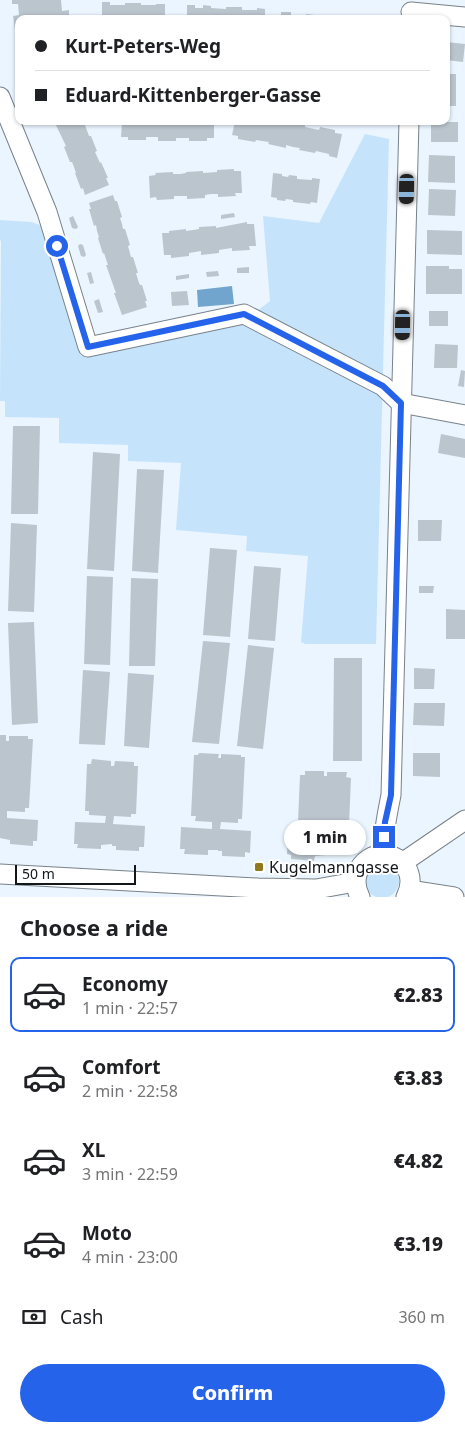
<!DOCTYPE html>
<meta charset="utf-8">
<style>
:root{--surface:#fff;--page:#f6f6f6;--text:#202124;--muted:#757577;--line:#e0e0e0;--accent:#2563eb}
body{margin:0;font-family:"Noto Sans",sans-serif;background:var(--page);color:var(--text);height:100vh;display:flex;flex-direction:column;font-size:19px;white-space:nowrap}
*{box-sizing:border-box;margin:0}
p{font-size:16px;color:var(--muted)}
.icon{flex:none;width:28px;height:28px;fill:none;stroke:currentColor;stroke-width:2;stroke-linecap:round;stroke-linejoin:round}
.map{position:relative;height:897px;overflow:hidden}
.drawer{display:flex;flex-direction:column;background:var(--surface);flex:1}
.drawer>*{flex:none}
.guide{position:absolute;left:15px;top:15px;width:435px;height:110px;border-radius:10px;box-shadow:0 1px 4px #0004;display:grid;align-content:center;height:110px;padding:0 20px;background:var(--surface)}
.scale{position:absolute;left:15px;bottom:12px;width:121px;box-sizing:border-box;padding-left:5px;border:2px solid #13171a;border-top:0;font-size:14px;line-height:18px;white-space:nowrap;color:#13171a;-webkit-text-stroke:4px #fff;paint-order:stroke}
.end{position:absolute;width:22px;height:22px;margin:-11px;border:6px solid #2563eb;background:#fff;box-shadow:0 0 0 2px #fff}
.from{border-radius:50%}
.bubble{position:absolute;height:35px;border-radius:18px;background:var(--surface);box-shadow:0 1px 4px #0004;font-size:16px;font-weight:800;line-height:35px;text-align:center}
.car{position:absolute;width:15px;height:30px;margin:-15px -8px;border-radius:6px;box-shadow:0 0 4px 1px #0007;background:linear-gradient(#222 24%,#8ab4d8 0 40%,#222 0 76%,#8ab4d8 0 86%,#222 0)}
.guide b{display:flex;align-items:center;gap:18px;height:48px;font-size:19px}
.guide b+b{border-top:1px solid var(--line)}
.guide i{width:12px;height:12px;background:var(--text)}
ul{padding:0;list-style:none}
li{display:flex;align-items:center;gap:15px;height:75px;margin:0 10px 8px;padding:0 10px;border:2px solid transparent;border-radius:10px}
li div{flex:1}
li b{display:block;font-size:19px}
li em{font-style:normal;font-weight:800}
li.selected{border-color:var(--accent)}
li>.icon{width:45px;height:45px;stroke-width:1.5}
h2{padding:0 20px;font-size:22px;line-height:60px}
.pay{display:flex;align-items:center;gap:12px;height:55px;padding:0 20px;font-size:19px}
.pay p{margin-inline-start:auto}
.action{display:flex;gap:10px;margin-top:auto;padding:10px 20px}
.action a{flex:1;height:58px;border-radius:30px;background:var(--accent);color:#fff;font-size:20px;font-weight:800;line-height:58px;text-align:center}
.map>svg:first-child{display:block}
.green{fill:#c5e4fc}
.water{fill:#72a5cd}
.building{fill:#bbc5ce}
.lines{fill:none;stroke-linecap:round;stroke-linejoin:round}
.minor-casing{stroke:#78828a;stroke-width:21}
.minor{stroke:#fff;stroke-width:19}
.route{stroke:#2563eb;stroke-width:6}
.poi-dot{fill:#92791f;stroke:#fff;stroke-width:2}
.labels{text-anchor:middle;stroke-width:4;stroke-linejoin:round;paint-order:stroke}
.poi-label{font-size:16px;fill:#13171a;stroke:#fff;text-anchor:start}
</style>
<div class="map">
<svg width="465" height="897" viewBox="0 0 465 897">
<rect width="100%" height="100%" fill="#eaf5ff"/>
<g class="green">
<polygon points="365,134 389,139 376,644 305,644 301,642 308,556 246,551 247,536 176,530 181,463 128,461 128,445 59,443 59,418 5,417 5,401 0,401 1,241 0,240 0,220 31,222 43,226 81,356 244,321 270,301 263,216 319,223"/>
<circle cx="382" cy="881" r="17"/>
</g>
<polygon class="water" points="232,286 234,304 198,307 197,290"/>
<g class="building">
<polygon points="12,0 61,0 62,11 69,10 69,19 19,19 19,30 15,30 13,16 19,15 18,4 12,4"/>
<polygon points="102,2 110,2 110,5 125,5 125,3 141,3 141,5 156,5 156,4 165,4 165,19 102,19"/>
<polygon points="187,5 195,5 195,8 203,8 203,5 211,6 211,8 226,9 226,7 242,7 242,10 257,10 257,8 265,9 265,19 187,19"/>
<polygon points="281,12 291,12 291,15 306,16 306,14 323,16 323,19 281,19"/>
<polygon points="446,42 465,44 463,62 446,60"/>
<rect x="446" y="74" width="10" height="32"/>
<polygon points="54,121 85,121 87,125 85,125 89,136 91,136 97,151 95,152 100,163 101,162 108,178 106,178 109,185 85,195 83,188 81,189 75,173 76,173 74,167 72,162 70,162 64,147 66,146"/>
<polygon points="122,121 214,121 214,138 207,138 207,141 189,141 189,138 176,138 176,141 158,141 158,137 146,137 146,140 128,140 128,137 121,137"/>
<polygon points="235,121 274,121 289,124 290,122 305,125 305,127 319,130 320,127 335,130 335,133 342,134 337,158 329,156 329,154 316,151 315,153 299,150 300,148 293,147 286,145 286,148 268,144 269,142 262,141 256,140 255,142 238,139 238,136 232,135"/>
<rect x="431" y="122" width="27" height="20"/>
<polygon points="429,155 455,156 455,183 428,182"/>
<polygon points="234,169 234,171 241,171 242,193 235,193 236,196 218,197 218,194 211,194 205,195 205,198 187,199 187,196 174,196 174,199 157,200 156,197 150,198 149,176 156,175 155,173 173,172 173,174 180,174 186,173 186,172 203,171 203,173 217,172 217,170"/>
<polygon points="273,173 282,174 282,176 288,177 289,175 297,176 297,179 312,180 312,178 320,179 317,203 311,202 310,204 293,202 293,200 286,199 285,201 277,200 277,198 271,197"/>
<polygon points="429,189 456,190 455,216 428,215"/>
<polygon points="113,195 115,201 117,201 122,217 120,218 122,224 123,229 125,229 130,245 128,246 131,257 133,257 138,273 136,273 138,280 140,285 142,285 147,301 145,301 147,307 122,315 117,301 114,293 116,293 106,265 108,265 104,253 103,254 98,238 99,237 97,231 96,225 94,226 89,209 91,209 89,203"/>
<polygon points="234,213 235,217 221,219 221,215"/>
<polygon points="73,216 78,227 76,229 72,228 69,218"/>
<polygon points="247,222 247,224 254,224 256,246 249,246 250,250 232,251 232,248 225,249 219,250 219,253 201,255 201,251 189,253 189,256 171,258 171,255 164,255 162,233 169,233 169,231 186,229 186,231 193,230 199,229 199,227 216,226 216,228"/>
<polygon points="427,230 462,231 462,255 427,254"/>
<polygon points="80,244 83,245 86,255 84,257 81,256 78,246"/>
<polygon points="426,266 449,266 449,269 462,269 462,294 426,294"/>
<polygon points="249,267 249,273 237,273 237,268"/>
<polygon points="218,271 219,276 207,277 206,272"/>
<polygon points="91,272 94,283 90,284 87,273"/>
<polygon points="189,274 189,278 176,280 176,276"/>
<polygon points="187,291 189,305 172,306 171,292"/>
<polygon points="99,299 103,312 98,313 94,301"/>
<rect x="429" y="311" width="19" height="15"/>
<polygon points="435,344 458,345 457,368 434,368"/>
<polygon points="461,370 465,371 464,387 458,386"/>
<polygon points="13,426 40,426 38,514 11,514"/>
<polygon points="441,434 465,439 465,458 438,453"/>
<polygon points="93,452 120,454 114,571 87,569"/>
<polygon points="137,469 164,470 158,573 132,571"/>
<polygon points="418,520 442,520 441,541 418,541"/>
<polygon points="11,523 37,525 34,612 8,611"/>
<polygon points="210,548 237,550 230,637 203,635"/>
<polygon points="254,566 281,568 275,641 248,639"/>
<polygon points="87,576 113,577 110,665 84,664"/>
<polygon points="131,578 158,579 155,666 129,666"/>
<polygon points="419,586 434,586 433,593 419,593"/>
<polygon points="446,609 465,610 465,639 446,639"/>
<polygon points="34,622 38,723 12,725 8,623"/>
<polygon points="203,641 230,643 219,744 192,742"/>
<polygon points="248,645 274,648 263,749 237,746"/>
<polygon points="334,658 362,658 362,761 333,761"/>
<polygon points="414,668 435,669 434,689 414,689"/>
<polygon points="83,670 110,672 105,745 79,744"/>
<polygon points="128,673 154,675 149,748 124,746"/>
<polygon points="414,703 445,703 444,726 413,725"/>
<polygon points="0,735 6,735 6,741 9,741 9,736 28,736 28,739 33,739 29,808 25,808 25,812 7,811 7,818 38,820 37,841 33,841 33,846 10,844 10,840 0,838"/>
<polygon points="199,753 219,754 218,758 221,758 221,754 241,755 241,757 245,757 242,819 238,819 238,823 221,822 220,829 251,831 250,853 245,852 245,857 222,856 222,851 218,851 218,850 208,850 208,855 184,854 185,849 180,849 181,827 212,829 212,822 195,821 196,816 191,816 194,755 198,755"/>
<polygon points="413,753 440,753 440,777 413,776"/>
<polygon points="92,759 111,761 111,766 114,766 115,761 134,762 134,766 138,766 136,814 131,814 131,817 114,816 113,824 145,826 144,847 139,847 139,851 116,850 116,846 112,846 112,844 101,845 101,849 77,848 78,844 74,844 75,822 105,823 106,816 89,815 89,811 85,811 87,764 91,764"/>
<polygon points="305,771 324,771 324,776 327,776 327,772 347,772 346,777 351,778 349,825 344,825 344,828 327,827 327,834 332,834 331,841 327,840 326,855 315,856 314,861 291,859 291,855 287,854 288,833 318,834 319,827 302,826 302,822 298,822 300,775 305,775"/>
</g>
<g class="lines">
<g class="minor-casing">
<g id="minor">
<polyline points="411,12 465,17"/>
<polyline points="0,97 47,212 88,347 244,314 383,386 401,403 465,415"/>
<path d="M384 855C383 834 387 815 391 795L409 121"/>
<polyline points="402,863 465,820"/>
<polyline points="0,874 258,888 316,889 355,882"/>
<polyline points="409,890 454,897"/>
<path d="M360 897C343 864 385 838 406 867 412 877 411 887 406 897"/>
</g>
</g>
<use href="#minor" class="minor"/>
</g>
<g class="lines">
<polyline class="route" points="57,246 88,347 244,314 383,386 401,403 391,795 385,822 384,837"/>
</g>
<rect class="poi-dot" x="254" y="862" width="10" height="10" rx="2.5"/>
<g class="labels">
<g class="poi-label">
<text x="269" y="873">Kugelmanngasse</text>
</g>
</g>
</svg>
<div class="scale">50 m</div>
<i class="end from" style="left:57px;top:246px"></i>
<i class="end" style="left:384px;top:837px"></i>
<div class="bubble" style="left:284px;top:820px;width:82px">1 min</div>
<i class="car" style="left:407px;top:189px;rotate:181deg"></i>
<i class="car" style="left:403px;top:325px;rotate:181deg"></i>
<div class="guide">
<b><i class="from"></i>Kurt-Peters-Weg</b>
<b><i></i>Eduard-Kittenberger-Gasse</b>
</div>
</div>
<section class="drawer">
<h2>Choose a ride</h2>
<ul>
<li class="selected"><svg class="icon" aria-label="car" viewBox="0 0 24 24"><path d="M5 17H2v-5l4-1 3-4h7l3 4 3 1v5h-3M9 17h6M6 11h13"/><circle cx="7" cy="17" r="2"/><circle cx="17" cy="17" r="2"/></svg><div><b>Economy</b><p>1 min · 22:57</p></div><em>€2.83</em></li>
<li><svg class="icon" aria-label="car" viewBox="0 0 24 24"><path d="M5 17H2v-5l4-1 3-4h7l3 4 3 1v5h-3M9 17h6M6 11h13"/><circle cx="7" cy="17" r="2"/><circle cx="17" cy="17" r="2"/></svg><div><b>Comfort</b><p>2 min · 22:58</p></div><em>€3.83</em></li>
<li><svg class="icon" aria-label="car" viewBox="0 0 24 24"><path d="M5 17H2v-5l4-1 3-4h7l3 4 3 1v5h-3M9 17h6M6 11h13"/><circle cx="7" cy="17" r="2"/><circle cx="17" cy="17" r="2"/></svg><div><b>XL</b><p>3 min · 22:59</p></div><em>€4.82</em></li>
<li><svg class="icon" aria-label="car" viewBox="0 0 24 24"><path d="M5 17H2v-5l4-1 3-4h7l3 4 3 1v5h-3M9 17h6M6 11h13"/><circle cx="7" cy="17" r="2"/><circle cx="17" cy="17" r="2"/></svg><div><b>Moto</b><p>4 min · 23:00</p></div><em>€3.19</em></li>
</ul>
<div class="pay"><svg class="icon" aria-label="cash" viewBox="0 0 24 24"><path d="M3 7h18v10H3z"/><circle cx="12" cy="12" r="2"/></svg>Cash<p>360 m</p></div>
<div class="action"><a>Confirm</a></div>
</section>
